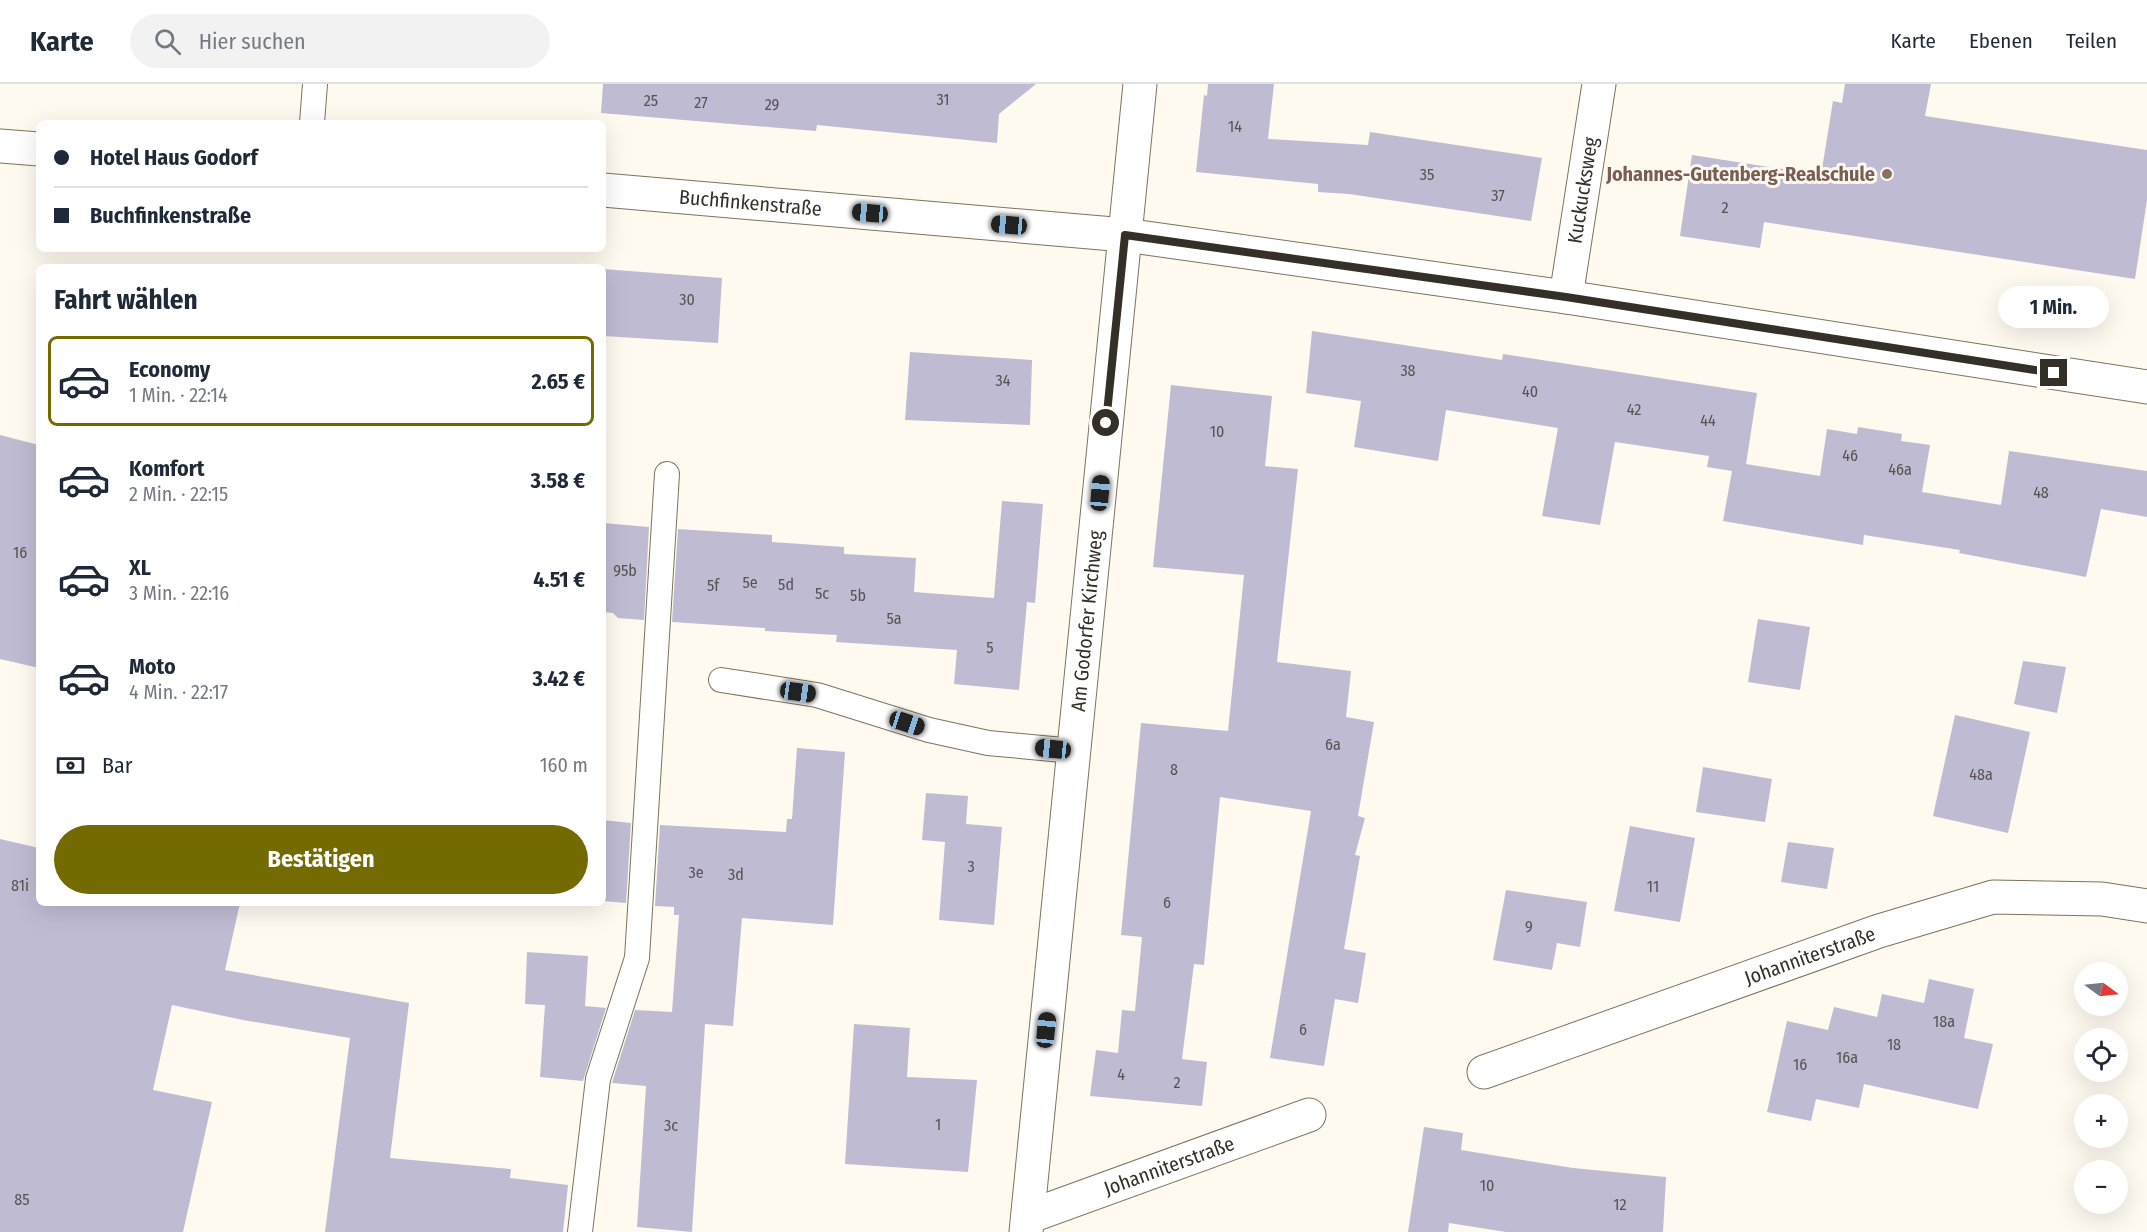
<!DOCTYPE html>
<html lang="de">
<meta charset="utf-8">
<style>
:root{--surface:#fff;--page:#f2f2f3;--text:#1f2937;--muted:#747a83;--line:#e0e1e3;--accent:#746a02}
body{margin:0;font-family:"Fira Sans Condensed",sans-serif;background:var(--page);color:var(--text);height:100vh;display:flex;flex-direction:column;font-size:22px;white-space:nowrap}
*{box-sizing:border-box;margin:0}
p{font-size:20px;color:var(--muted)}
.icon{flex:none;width:33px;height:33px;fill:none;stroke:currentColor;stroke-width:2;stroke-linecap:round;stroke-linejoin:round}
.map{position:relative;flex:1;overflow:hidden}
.side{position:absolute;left:36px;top:180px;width:570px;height:642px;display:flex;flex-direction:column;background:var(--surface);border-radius:9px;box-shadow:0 6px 24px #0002}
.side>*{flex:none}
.top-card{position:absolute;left:36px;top:36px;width:570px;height:132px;border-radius:9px;box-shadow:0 6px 24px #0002;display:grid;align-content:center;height:132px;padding:0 18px;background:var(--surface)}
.needle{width:39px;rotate:105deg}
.buttons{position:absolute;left:2074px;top:878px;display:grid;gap:12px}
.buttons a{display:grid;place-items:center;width:54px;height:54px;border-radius:50%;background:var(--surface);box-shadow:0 6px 24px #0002;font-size:30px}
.end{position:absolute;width:27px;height:27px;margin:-14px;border:8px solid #353027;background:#fff;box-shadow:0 0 0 3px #fff}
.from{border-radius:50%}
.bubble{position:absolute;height:42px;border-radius:21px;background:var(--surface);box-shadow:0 6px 24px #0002;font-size:20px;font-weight:700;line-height:42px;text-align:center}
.car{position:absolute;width:18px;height:36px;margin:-18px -9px;border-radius:8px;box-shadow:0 0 4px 2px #0007;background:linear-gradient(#222 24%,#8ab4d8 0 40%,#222 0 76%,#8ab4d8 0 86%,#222 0)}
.top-card b{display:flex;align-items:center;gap:21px;height:57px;font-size:22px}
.top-card b+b{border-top:2px solid var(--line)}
.top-card i{width:15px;height:15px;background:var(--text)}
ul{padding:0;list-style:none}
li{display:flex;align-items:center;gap:18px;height:90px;margin:0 12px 9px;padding:0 6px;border:3px solid transparent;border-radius:9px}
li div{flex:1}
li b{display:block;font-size:22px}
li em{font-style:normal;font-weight:700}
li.current{border-color:var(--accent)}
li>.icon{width:54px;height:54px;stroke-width:1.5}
h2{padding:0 18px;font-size:27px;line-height:72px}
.pay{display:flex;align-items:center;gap:15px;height:66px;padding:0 18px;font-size:22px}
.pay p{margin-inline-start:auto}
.cta{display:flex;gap:12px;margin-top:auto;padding:12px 18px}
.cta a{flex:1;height:69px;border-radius:36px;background:var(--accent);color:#fff;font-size:24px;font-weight:700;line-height:69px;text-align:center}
header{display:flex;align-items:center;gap:36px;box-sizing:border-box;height:84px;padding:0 30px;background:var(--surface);border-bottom:2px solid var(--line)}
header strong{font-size:28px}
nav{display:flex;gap:33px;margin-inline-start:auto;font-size:21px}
.search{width:420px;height:54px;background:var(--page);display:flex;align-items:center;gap:15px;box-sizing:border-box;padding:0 21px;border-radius:33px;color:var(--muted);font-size:22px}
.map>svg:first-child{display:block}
.building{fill:#bfbbd3}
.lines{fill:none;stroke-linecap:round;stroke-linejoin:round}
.service-casing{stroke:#7d735e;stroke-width:26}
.minor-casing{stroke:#7d735e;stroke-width:35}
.service{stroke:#fff;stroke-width:24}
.minor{stroke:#fff;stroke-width:33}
.route{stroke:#353027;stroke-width:8}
.education-dot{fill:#8d6e63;stroke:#fefaf0;stroke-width:2}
.labels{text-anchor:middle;stroke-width:6;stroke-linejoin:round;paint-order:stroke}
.number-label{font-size:16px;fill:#585352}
.education-label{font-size:20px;font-weight:bold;fill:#785e54;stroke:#fefaf0;text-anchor:end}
.street-label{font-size:20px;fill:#353027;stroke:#fefaf0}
</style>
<header>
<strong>Karte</strong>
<div class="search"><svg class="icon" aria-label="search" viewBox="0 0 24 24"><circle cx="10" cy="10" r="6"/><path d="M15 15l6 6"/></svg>Hier suchen</div>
<nav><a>Karte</a><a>Ebenen</a><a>Teilen</a></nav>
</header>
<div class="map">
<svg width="2147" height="1148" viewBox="0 0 2147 1148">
<rect width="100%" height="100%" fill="#fefaf0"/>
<g class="building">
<polygon points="603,0 1036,0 999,30 997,59 817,41 816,47 601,29"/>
<polygon points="1208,0 1274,0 1268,55 1368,61 1370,48 1542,74 1531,137 1349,110 1318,108 1318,100 1196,88 1204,11 1207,12"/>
<polygon points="1845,0 1931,0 1925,32 2147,66 2147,116 2135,195 1764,138 1760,164 1680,152 1692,71 1821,91 1833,17 1842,19"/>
<polygon points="603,185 722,194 718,259 603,252"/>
<polygon points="1312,247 1502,276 1503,270 1757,309 1746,380 1820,392 1827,345 1857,350 1858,343 1902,350 1901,357 1930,361 1922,408 2001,421 2009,367 2147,387 2147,433 2101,425 2086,493 1959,469 1960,466 1864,451 1863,461 1723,437 1732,387 1707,383 1709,372 1615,358 1600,441 1542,432 1558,344 1446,326 1438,377 1354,363 1361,317 1306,309"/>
<polygon points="910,268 1032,276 1030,341 905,336"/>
<polygon points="1171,301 1272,312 1265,382 1298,385 1277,578 1351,587 1346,633 1374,638 1358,732 1365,734 1355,771 1360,772 1344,865 1366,869 1358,919 1335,915 1324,982 1270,974 1311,727 1220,713 1204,881 1194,880 1182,975 1207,978 1202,1022 1090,1012 1096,966 1118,969 1122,926 1135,927 1142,853 1121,851 1141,639 1228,647 1244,491 1153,483"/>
<polygon points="0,351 39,361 39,584 0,575"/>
<polygon points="1002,417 1043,420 1035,519 1027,518 1019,606 954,600 957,566 836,558 837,551 765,547 765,544 672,538 678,445 772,451 772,458 844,463 844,470 916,474 914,508 994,514"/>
<polygon points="603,439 649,443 644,536 618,534 613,529 603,528"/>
<polygon points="1758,535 1810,543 1800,606 1748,598"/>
<polygon points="2023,577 2066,583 2057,629 2014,620"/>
<polygon points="1955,631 2030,648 2008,749 1933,732"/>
<polygon points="797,664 845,668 833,841 742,834 733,942 705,940 692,1148 637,1143 646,1002 612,999 635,926 672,928 679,831 674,831 674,823 655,822 660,741 786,748 787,735 792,735"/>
<polygon points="1703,683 1772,695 1765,738 1696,728"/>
<polygon points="926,709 968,712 966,740 1002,743 994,841 939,836 945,758 922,756"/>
<polygon points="603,736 631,739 626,819 603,817"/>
<polygon points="1630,742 1695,754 1680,838 1614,827"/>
<polygon points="0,755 39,764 39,819 240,819 225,886 409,919 390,1074 511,1085 510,1094 568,1101 563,1148 325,1148 350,954 243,936 172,921 153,1006 212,1018 183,1148 0,1148"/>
<polygon points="1788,758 1834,764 1827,805 1781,798"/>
<polygon points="1506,806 1587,818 1580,863 1557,859 1552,886 1493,876"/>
<polygon points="527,868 588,872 585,922 606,924 583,997 540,993 545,921 525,920"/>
<polygon points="1929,895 1974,905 1964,954 1993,960 1978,1025 1864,1000 1859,1024 1816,1015 1811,1037 1767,1028 1787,937 1828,946 1834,923 1877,933 1882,910 1924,919"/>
<polygon points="854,940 910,944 907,993 977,996 968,1088 845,1080"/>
<polygon points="1424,1043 1463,1049 1461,1066 1573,1084 1666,1093 1663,1148 1506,1148 1449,1139 1448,1148 1408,1148"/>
</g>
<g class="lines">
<g class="service-casing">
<g id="service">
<polyline points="312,39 315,0"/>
<polyline points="721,596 817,611 929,646 988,659 1074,667"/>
<polyline points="580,1148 598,995 637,874 667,390"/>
</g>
</g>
<g class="minor-casing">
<g id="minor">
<polyline points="0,62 39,65"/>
<path id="s1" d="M603 106 1125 151 1566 213 2147 303"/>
<path id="s2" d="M1566 213 1599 0"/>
<path id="s3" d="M1484 988 1879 847 1993 813 2102 815 2147 822"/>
<path id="s4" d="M1028 1133 1309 1031"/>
<path id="s5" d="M1026 1148 1140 0"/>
</g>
</g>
<use href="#service" class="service"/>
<use href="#minor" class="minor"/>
</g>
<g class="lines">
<polyline class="route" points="1106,339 1125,151 1566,213 2054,289"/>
</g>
<circle class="education-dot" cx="1887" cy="90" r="6"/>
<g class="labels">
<g class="number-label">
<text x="943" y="21">31</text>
<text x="651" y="22">25</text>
<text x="701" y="24">27</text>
<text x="772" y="26">29</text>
<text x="1235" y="48">14</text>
<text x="1427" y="96">35</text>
<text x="1498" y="117">37</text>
<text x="1725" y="129">2</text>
<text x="687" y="221">30</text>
<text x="1408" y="292">38</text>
<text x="1003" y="302">34</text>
<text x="1530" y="313">40</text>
<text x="1634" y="331">42</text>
<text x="1708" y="342">44</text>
<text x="1217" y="353">10</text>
<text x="1850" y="377">46</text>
<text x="1900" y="391">46a</text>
<text x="2041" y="414">48</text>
<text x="20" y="474">16</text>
<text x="625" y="492">95b</text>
<text x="750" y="504">5e</text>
<text x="786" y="506">5d</text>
<text x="713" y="507">5f</text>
<text x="822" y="515">5c</text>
<text x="858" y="517">5b</text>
<text x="894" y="540">5a</text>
<text x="990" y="569">5</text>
<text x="1333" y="666">6a</text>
<text x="1174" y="691">8</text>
<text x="1981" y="696">48a</text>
<text x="971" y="788">3</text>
<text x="696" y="794">3e</text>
<text x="736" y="796">3d</text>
<text x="20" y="807">81i</text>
<text x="1653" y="808">11</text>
<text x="1167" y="824">6</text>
<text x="1529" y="848">9</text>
<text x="1944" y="943">18a</text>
<text x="1303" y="951">6</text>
<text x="1894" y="966">18</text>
<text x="1847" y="979">16a</text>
<text x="1800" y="986">16</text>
<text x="1121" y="996">4</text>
<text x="1177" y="1004">2</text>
<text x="938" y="1046">1</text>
<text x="671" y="1047">3c</text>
<text x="1487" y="1107">10</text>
<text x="22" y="1121">85</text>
<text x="1620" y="1126">12</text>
</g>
<g class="education-label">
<text x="1875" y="97">Johannes-Gutenberg-Realschule</text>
</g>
<g class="street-label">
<text dy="7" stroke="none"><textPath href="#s2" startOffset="108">Kuckucksweg</textPath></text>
<text dy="7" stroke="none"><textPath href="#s1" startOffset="148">Buchfinkenstraße</textPath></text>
<text dy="7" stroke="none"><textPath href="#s5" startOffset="614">Am Godorfer Kirchweg</textPath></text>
<text dy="7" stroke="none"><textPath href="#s3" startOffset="346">Johanniterstraße</textPath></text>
<text dy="7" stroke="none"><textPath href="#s4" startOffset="150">Johanniterstraße</textPath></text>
</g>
</g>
</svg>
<div class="buttons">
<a><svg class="needle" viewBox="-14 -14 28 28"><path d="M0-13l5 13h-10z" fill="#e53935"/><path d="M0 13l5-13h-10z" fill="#747a83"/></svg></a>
<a><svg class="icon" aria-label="locate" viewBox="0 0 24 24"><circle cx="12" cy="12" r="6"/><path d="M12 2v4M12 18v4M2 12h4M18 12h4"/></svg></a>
<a>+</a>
<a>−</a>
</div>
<i class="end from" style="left:1106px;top:339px"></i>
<i class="end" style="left:2054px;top:289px"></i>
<div class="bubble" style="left:1998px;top:202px;width:111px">1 Min.</div>
<i class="car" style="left:870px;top:129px;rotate:275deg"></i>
<i class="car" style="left:1009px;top:141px;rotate:275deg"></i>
<i class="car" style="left:1100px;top:409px;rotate:5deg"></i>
<i class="car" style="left:798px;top:608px;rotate:98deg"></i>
<i class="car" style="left:907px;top:639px;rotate:108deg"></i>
<i class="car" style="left:1053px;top:665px;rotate:276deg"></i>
<i class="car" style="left:1046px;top:946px;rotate:6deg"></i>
<div class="top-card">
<b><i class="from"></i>Hotel Haus Godorf</b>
<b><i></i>Buchfinkenstraße</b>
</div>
<section class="side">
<h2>Fahrt wählen</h2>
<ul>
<li class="current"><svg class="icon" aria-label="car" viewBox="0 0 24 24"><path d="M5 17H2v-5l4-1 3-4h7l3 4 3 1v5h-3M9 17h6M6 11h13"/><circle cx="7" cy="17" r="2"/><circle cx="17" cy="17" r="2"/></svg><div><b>Economy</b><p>1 Min. · 22:14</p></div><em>2.65 €</em></li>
<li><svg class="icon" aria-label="car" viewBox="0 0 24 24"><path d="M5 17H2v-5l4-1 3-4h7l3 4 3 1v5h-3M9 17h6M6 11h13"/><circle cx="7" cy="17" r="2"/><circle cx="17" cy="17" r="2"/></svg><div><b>Komfort</b><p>2 Min. · 22:15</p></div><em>3.58 €</em></li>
<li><svg class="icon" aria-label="car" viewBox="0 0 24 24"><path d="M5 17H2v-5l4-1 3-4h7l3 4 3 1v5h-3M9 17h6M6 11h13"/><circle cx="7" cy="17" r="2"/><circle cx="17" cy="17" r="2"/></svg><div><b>XL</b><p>3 Min. · 22:16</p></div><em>4.51 €</em></li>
<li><svg class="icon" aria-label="car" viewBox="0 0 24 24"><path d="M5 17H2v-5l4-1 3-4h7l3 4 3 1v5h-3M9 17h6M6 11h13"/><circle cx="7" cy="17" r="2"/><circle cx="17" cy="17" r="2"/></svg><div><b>Moto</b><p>4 Min. · 22:17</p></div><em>3.42 €</em></li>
</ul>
<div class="pay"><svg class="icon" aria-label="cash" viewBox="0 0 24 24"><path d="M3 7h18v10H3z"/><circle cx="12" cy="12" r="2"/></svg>Bar<p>160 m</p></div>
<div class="cta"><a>Bestätigen</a></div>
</section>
</div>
